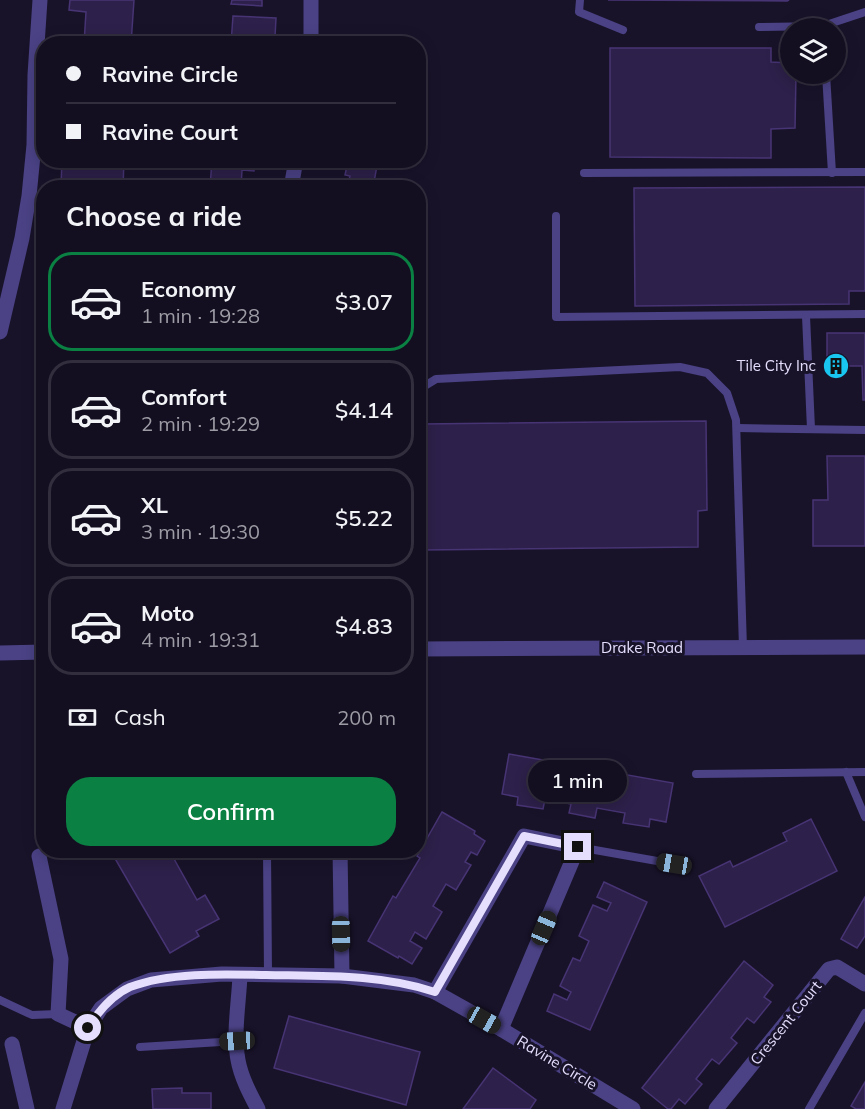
<!DOCTYPE html>
<meta charset="utf-8">
<style>
:root{--surface:#130e20;--page:#201c2d;--text:#f1f3f6;--muted:#9d9ca5;--line:#322e3e;--accent:#0b8043}
body{margin:0;font-family:Mulish,sans-serif;background:var(--page);color:var(--text);height:100vh;display:flex;flex-direction:column;font-size:22px;white-space:nowrap}
*{box-sizing:border-box;margin:0}
p{font-size:20px;color:var(--muted)}
.icon{flex:none;width:33px;height:33px;fill:none;stroke:currentColor;stroke-width:2;stroke-linecap:round;stroke-linejoin:round}
.map{position:relative;flex:1;overflow:hidden}
.drawer{position:absolute;left:36px;top:180px;width:390px;height:678px;display:flex;flex-direction:column;background:var(--surface);border-radius:24px;box-shadow:0 3px 15px #0003,0 0 0 2px var(--line)}
.drawer>*{flex:none}
.top-card{position:absolute;left:36px;top:36px;width:390px;height:132px;border-radius:24px;box-shadow:0 3px 15px #0003,0 0 0 2px var(--line);display:grid;align-content:center;height:132px;padding:0 30px;background:var(--surface)}
.buttons{position:absolute;left:780px;top:18px;display:grid;gap:12px}
.buttons a{display:grid;place-items:center;width:66px;height:66px;border-radius:50%;background:var(--surface);box-shadow:0 3px 15px #0003,0 0 0 2px var(--line);font-size:30px}
.end{position:absolute;width:27px;height:27px;margin:-14px;border:8px solid #e5defd;background:#111;box-shadow:0 0 0 3px #111}
.from{border-radius:50%}
.bubble{position:absolute;height:42px;border-radius:21px;background:var(--surface);box-shadow:0 3px 15px #0003,0 0 0 2px var(--line);font-size:20px;font-weight:600;line-height:42px;text-align:center}
.car{position:absolute;width:18px;height:36px;margin:-18px -9px;border-radius:8px;box-shadow:0 0 4px 2px #0007;background:linear-gradient(#222 24%,#8ab4d8 0 40%,#222 0 76%,#8ab4d8 0 86%,#222 0)}
.top-card b{display:flex;align-items:center;gap:21px;height:57px;font-size:22px}
.top-card b+b{border-top:2px solid var(--line)}
.top-card i{width:15px;height:15px;background:var(--text)}
ul{padding:0;list-style:none}
li{display:flex;align-items:center;gap:18px;height:99px;margin:0 12px 9px;padding:0 18px;border:3px solid var(--line);border-radius:24px}
li div{flex:1}
li b{display:block;font-size:22px}
li em{font-style:normal;font-weight:600}
li.on{border-color:var(--accent)}
li>.icon{width:54px;height:54px;stroke-width:1.5}
h2{padding:0 30px;font-size:27px;line-height:72px}
.pay{display:flex;align-items:center;gap:15px;height:66px;padding:0 30px;font-size:22px}
.pay p{margin-inline-start:auto}
.action{display:flex;gap:12px;margin-top:auto;padding:12px 30px}
.action a{flex:1;height:69px;border-radius:24px;background:var(--accent);color:#fff;font-size:24px;font-weight:600;line-height:69px;text-align:center}
.map>svg:first-child{display:block}
.building{fill:#2d204a;stroke:#473474;stroke-width:1.5}
.lines{fill:none;stroke-linecap:round;stroke-linejoin:round}
.service{stroke:#4a4285;stroke-width:8}
.minor{stroke:#4a4285;stroke-width:15}
.tertiary{stroke:#4a4285;stroke-width:15}
.route{stroke:#e5defd;stroke-width:8}
.labels{text-anchor:middle;stroke-width:6;stroke-linejoin:round;paint-order:stroke}
.poi-label{font-size:15px;fill:#e5defd;stroke:#19132a;text-anchor:end}
.street-label{font-size:15px;fill:#e5defd;stroke:#19132a}
</style>
<div class="map">
<svg width="865" height="1109" viewBox="0 0 865 1109">
<rect width="100%" height="100%" fill="#19132a"/>
<g class="building">
<polygon points="70,0 134,0 131,44 84,44 86,12 69,10"/>
<polygon points="232,0 262,0 262,6 231,4"/>
<polygon points="608,0 789,0 787,1"/>
<polygon points="233,16 276,18 275,37 262,37 262,44 231,44"/>
<polygon points="610,48 771,48 771,62 790,63 790,74 796,74 795,128 771,129 771,158 610,157"/>
<polygon points="62,160 124,160 123,188 61,186"/>
<polygon points="212,160 255,160 254,171 242,170 241,188 210,187"/>
<polygon points="333,160 378,160 373,188 348,184 350,176 345,175 347,166 332,163"/>
<polygon points="865,187 865,291 849,291 849,304 635,306 634,188"/>
<polygon points="827,333 865,333 865,400 863,400 862,366 827,366"/>
<polygon points="706,421 707,510 698,511 698,547 422,550 421,424"/>
<polygon points="827,456 865,456 865,546 813,546 813,500 828,500"/>
<polygon points="41,464 44,464 44,498 39,498"/>
<polygon points="37,533 44,533 44,553 36,552"/>
<polygon points="509,754 673,783 666,822 650,819 649,827 623,823 625,813 597,808 595,818 569,813 571,804 545,799 543,809 517,805 518,797 502,794"/>
<polygon points="442,812 475,831 474,834 485,841 477,855 471,852 465,862 471,865 456,890 446,884 433,906 442,912 426,939 415,932 410,941 422,948 412,964 399,956 398,958 368,941 393,896 396,898 420,858 417,856"/>
<polygon points="811,819 837,871 725,927 699,876 730,861 733,867 787,841 783,833"/>
<polygon points="110,850 169,850 197,900 205,895 219,919 196,931 199,936 170,953"/>
<polygon points="604,882 647,902 590,1030 547,1011 554,994 567,1000 571,992 560,986 573,958 580,961 589,941 579,936 593,905 607,911 611,903 597,897"/>
<polygon points="865,897 865,936 857,948 841,939"/>
<polygon points="744,961 773,985 764,997 771,1002 754,1023 747,1018 731,1038 737,1043 719,1064 712,1059 696,1079 702,1084 685,1104 679,1099 671,1109 668,1109 642,1088"/>
<polygon points="289,1016 420,1052 406,1105 274,1068"/>
<polygon points="493,1068 536,1100 530,1109 463,1109"/>
<polygon points="865,1082 865,1109 856,1109 851,1106"/>
<polygon points="182,1088 182,1093 211,1093 211,1109 153,1109 152,1089"/>
</g>
<g class="lines">
<g class="service">
<polyline points="580,0 579,12 623,30"/>
<polyline points="759,27 823,26 865,12"/>
<polyline points="826,74 832,173"/>
<polyline points="584,173 865,172"/>
<polyline points="556,216 556,317 865,314"/>
<polyline points="806,316 811,429"/>
<polyline points="418,392 423,387 436,379 680,367 707,373 727,393 736,420 743,648"/>
<polyline points="738,428 865,430"/>
<polyline points="846,772 865,817"/>
<polyline points="696,774 865,772"/>
<polyline points="578,847 674,864"/>
<polyline points="267,850 268,975"/>
<polyline points="0,1000 32,1015 58,1014"/>
<polyline points="140,1047 237,1041"/>
<polyline points="809,1109 865,1013"/>
</g>
<g class="minor">
<polyline points="311,44 311,0"/>
<polyline points="291,188 296,160"/>
<polyline points="0,332 22,238 29,196 34,145 35,75 40,0"/>
<polyline points="340,850 342,976"/>
<polyline points="39,856 61,959 58,1014 88,1028"/>
<path d="M240 975C239 1002 233 1033 238 1060 241 1077 250 1094 258 1109"/>
<polyline points="435,992 524,836 578,847 501,1029"/>
<polyline points="12,1044 27,1109"/>
<polyline points="63,1109 88,1028 101,1008 127,989 151,980 222,974 342,976 414,985 435,992 501,1029 633,1109"/>
<polyline points="716,1109 829,969 837,967 865,984"/>
</g>
<g class="tertiary">
<polyline points="418,649 865,647"/>
<polyline points="0,653 44,652"/>
</g>
</g>
<g class="lines">
<path class="route" d="M88 1028C98 1012 112 995 130 987 169 972 225 974 266 975 322 976 382 974 435 992L524 836 578 847"/>
</g>
<defs>
<g id="building-disc" transform="scale(1.35)"><circle r="9.5" fill="#18c6ef" stroke="#19132a"/><path d="M-4-6H4V6H1V3H-1V6H-4ZM-2.5-4.3h1.7v1.8h-1.7ZM.8-4.3h1.7v1.8H.8ZM-2.5-1h1.7V.8h-1.7ZM.8-1h1.7V.8H.8Z" fill="#111"/></g>
</defs>
<g fill-rule="evenodd">
<use href="#building-disc" x="836" y="366"/>
</g>
<g class="labels">
<g class="poi-label">
<text x="816" y="371">Tile City Inc</text>
</g>
<g class="street-label">
<text x="642" y="653">Drake Road</text>
<text transform="translate(786 1023) rotate(-51)" y="5">Crescent Court</text>
<text transform="translate(557 1063) rotate(31)" y="5">Ravine Circle</text>
</g>
</g>
</svg>
<div class="buttons">
<a><svg class="icon" aria-label="layers" viewBox="0 0 24 24"><path d="M12 4l9 5-9 5-9-5zM3 14l9 5 9-5"/></svg></a>
</div>
<i class="end from" style="left:88px;top:1028px"></i>
<i class="end" style="left:578px;top:847px"></i>
<div class="bubble" style="left:528px;top:760px;width:99px">1 min</div>
<i class="car" style="left:674px;top:864px;rotate:280deg"></i>
<i class="car" style="left:544px;top:928px;rotate:23deg"></i>
<i class="car" style="left:341px;top:934px;rotate:179deg"></i>
<i class="car" style="left:484px;top:1020px;rotate:119deg"></i>
<i class="car" style="left:237px;top:1041px;rotate:267deg"></i>
<div class="top-card">
<b><i class="from"></i>Ravine Circle</b>
<b><i></i>Ravine Court</b>
</div>
<section class="drawer">
<h2>Choose a ride</h2>
<ul>
<li class="on"><svg class="icon" aria-label="car" viewBox="0 0 24 24"><path d="M5 17H2v-5l4-1 3-4h7l3 4 3 1v5h-3M9 17h6M6 11h13"/><circle cx="7" cy="17" r="2"/><circle cx="17" cy="17" r="2"/></svg><div><b>Economy</b><p>1 min · 19:28</p></div><em>$3.07</em></li>
<li><svg class="icon" aria-label="car" viewBox="0 0 24 24"><path d="M5 17H2v-5l4-1 3-4h7l3 4 3 1v5h-3M9 17h6M6 11h13"/><circle cx="7" cy="17" r="2"/><circle cx="17" cy="17" r="2"/></svg><div><b>Comfort</b><p>2 min · 19:29</p></div><em>$4.14</em></li>
<li><svg class="icon" aria-label="car" viewBox="0 0 24 24"><path d="M5 17H2v-5l4-1 3-4h7l3 4 3 1v5h-3M9 17h6M6 11h13"/><circle cx="7" cy="17" r="2"/><circle cx="17" cy="17" r="2"/></svg><div><b>XL</b><p>3 min · 19:30</p></div><em>$5.22</em></li>
<li><svg class="icon" aria-label="car" viewBox="0 0 24 24"><path d="M5 17H2v-5l4-1 3-4h7l3 4 3 1v5h-3M9 17h6M6 11h13"/><circle cx="7" cy="17" r="2"/><circle cx="17" cy="17" r="2"/></svg><div><b>Moto</b><p>4 min · 19:31</p></div><em>$4.83</em></li>
</ul>
<div class="pay"><svg class="icon" aria-label="cash" viewBox="0 0 24 24"><path d="M3 7h18v10H3z"/><circle cx="12" cy="12" r="2"/></svg>Cash<p>200 m</p></div>
<div class="action"><a>Confirm</a></div>
</section>
</div>
